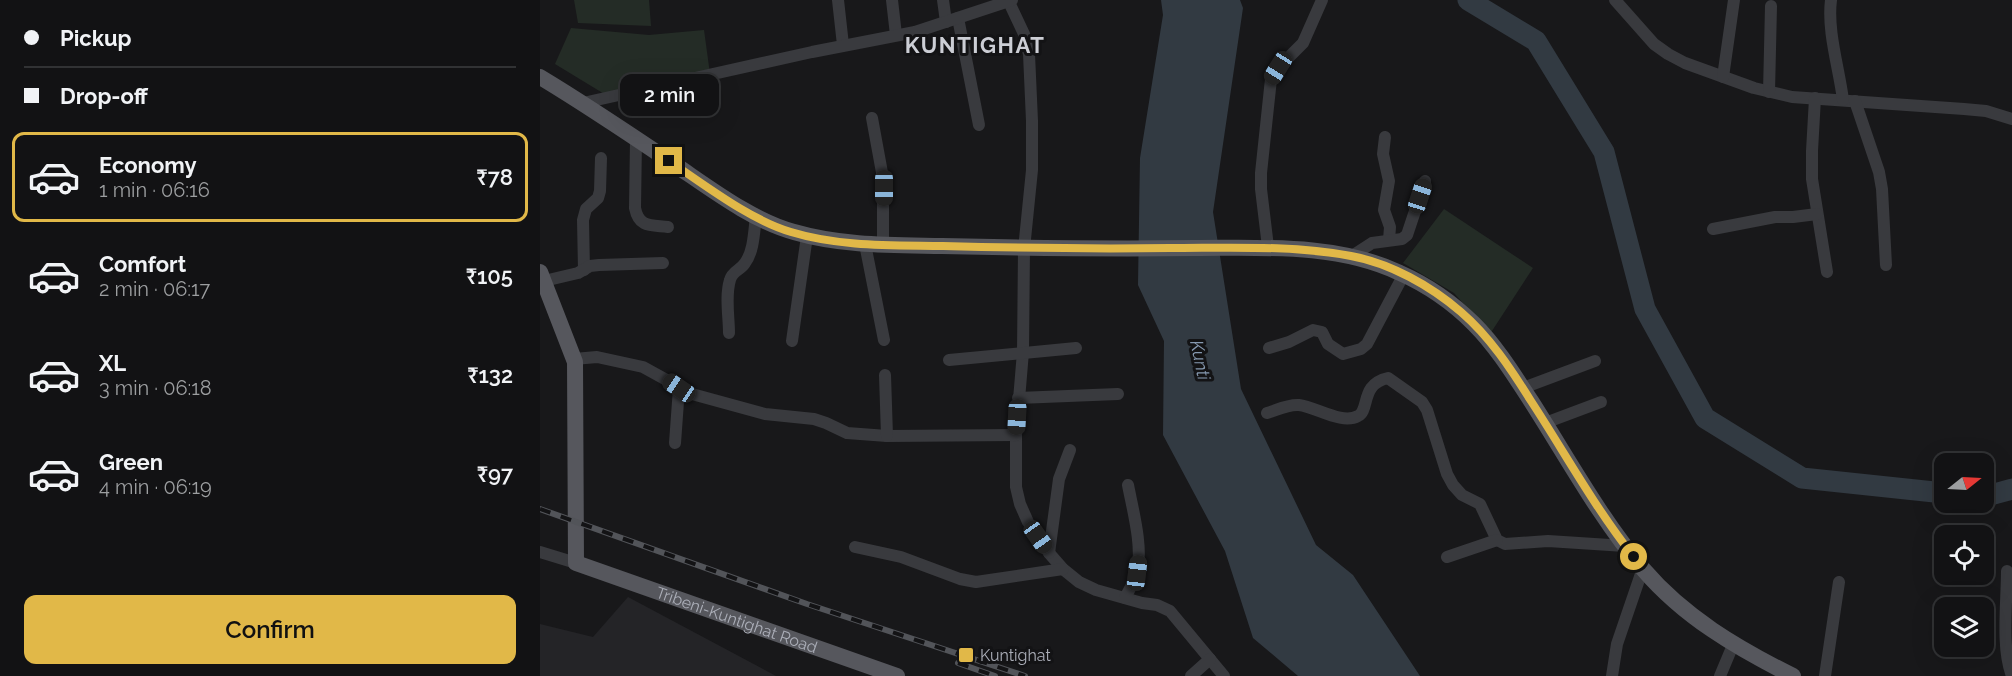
<!DOCTYPE html>
<meta charset="utf-8">
<style>
:root{--surface:#121214;--page:#1b1b1d;--text:#f1f3f6;--muted:#9c9ea0;--line:#313234;--accent:#e1b848}
body{margin:0;font-family:Raleway,sans-serif;background:var(--page);color:var(--text);height:100vh;display:flex;flex-direction:column;font-size:22px;white-space:nowrap}
*{box-sizing:border-box;margin:0}
p{font-size:20px;color:var(--muted)}
.icon{flex:none;width:33px;height:33px;fill:none;stroke:currentColor;stroke-width:2;stroke-linecap:round;stroke-linejoin:round}
.map{position:relative;flex:1;overflow:hidden}
.sheet{display:flex;flex-direction:column;background:var(--surface);width:540px}
.sheet>*{flex:none}
.banner{display:grid;align-content:center;height:132px;padding:0 24px;background:var(--surface)}
.needle{width:39px;rotate:72deg}
.tools{position:absolute;left:1394px;top:453px;display:grid;gap:12px}
.tools a{display:grid;place-items:center;width:60px;height:60px;border-radius:12px;background:var(--surface);box-shadow:0 6px 24px #0002,0 0 0 2px var(--line);font-size:30px}
.end{position:absolute;width:27px;height:27px;margin:-14px;border:8px solid #e1b848;background:#111;box-shadow:0 0 0 3px #111}
.from{border-radius:50%}
.bubble{position:absolute;height:42px;border-radius:12px;background:var(--surface);box-shadow:0 6px 24px #0002,0 0 0 2px var(--line);font-size:20px;font-weight:600;line-height:42px;text-align:center}
.car{position:absolute;width:18px;height:36px;margin:-18px -9px;border-radius:8px;box-shadow:0 0 4px 2px #0007;background:linear-gradient(#222 24%,#8ab4d8 0 40%,#222 0 76%,#8ab4d8 0 86%,#222 0)}
.banner b{display:flex;align-items:center;gap:21px;height:57px;font-size:22px}
.banner b+b{border-top:2px solid var(--line)}
.banner i{width:15px;height:15px;background:var(--text)}
ul{padding:0;list-style:none}
li{display:flex;align-items:center;gap:18px;height:90px;margin:0 12px 9px;padding:0 12px;border:3px solid transparent;border-radius:12px}
li div{flex:1}
li b{display:block;font-size:22px}
li em{font-style:normal;font-weight:600}
li.active{border-color:var(--accent)}
li>.icon{width:54px;height:54px;stroke-width:1.5}
.cta{display:flex;gap:12px;margin-top:auto;padding:12px 24px}
.cta a{flex:1;height:69px;border-radius:12px;background:var(--accent);color:#111;font-size:24px;font-weight:600;line-height:69px;text-align:center}
main{display:flex;flex:1;min-height:0}
.map>svg:first-child{display:block}
.built{fill:#242427}
.green{fill:#242c26}
.water{fill:#323a42}
.lines{fill:none;stroke-linecap:round;stroke-linejoin:round}
.river{stroke:#323a42;stroke-width:21}
.minor{stroke:#393a3e;stroke-width:12}
.major{stroke:#56575d;stroke-width:16}
.rail-casing{stroke:#525459;stroke-width:6}
.rail{stroke:#131315;stroke-width:4;stroke-dasharray:11;stroke-linecap:butt}
.route{stroke:#e1b848;stroke-width:8}
.poi-dot{fill:#e1b848;stroke:#131315;stroke-width:2}
.labels{text-anchor:middle;stroke-width:6;stroke-linejoin:round;paint-order:stroke}
.street-label{font-size:16px;fill:#abaeb8;stroke:#131315}
.poi-label{font-size:16px;fill:#abaeb8;stroke:#131315;text-anchor:start}
.water-label{font-size:18px;font-style:italic;fill:#8699b0;stroke:#131315}
.district-label{font-size:22px;font-weight:bold;letter-spacing:1.5px;fill:#ccced5;stroke:#131315}
</style>
<main>
<section class="sheet">
<div class="banner">
<b><i class="from"></i>Pickup</b>
<b><i></i>Drop-off</b>
</div>
<ul>
<li class="active"><svg class="icon" aria-label="car" viewBox="0 0 24 24"><path d="M5 17H2v-5l4-1 3-4h7l3 4 3 1v5h-3M9 17h6M6 11h13"/><circle cx="7" cy="17" r="2"/><circle cx="17" cy="17" r="2"/></svg><div><b>Economy</b><p>1 min · 06:16</p></div><em>₹78</em></li>
<li><svg class="icon" aria-label="car" viewBox="0 0 24 24"><path d="M5 17H2v-5l4-1 3-4h7l3 4 3 1v5h-3M9 17h6M6 11h13"/><circle cx="7" cy="17" r="2"/><circle cx="17" cy="17" r="2"/></svg><div><b>Comfort</b><p>2 min · 06:17</p></div><em>₹105</em></li>
<li><svg class="icon" aria-label="car" viewBox="0 0 24 24"><path d="M5 17H2v-5l4-1 3-4h7l3 4 3 1v5h-3M9 17h6M6 11h13"/><circle cx="7" cy="17" r="2"/><circle cx="17" cy="17" r="2"/></svg><div><b>XL</b><p>3 min · 06:18</p></div><em>₹132</em></li>
<li><svg class="icon" aria-label="car" viewBox="0 0 24 24"><path d="M5 17H2v-5l4-1 3-4h7l3 4 3 1v5h-3M9 17h6M6 11h13"/><circle cx="7" cy="17" r="2"/><circle cx="17" cy="17" r="2"/></svg><div><b>Green</b><p>4 min · 06:19</p></div><em>₹97</em></li>
</ul>
<div class="cta"><a>Confirm</a></div>
</section>
<div class="map">
<svg width="1472" height="676" viewBox="0 0 1472 676">
<rect width="100%" height="100%" fill="#18181a"/>
<polygon class="built" points="88,597 236,676 0,676 0,624 53,637"/>
<g class="green">
<polygon points="34,0 109,0 111,26 38,23"/>
<polygon points="31,28 109,35 164,30 170,74 66,95 15,64"/>
<polygon points="904,209 993,268 950,334 914,293 863,263"/>
</g>
<polygon class="water" points="621,0 700,0 703,8 673,212 701,389 776,545 813,575 880,676 758,676 713,638 685,551 623,435 624,341 598,285 600,158 623,15"/>
<g class="lines">
<g class="river">
<polyline points="928,0 996,41 1064,152 1105,309 1165,418 1262,478 1404,493"/>
<polyline points="1443,497 1472,489"/>
</g>
<g class="minor">
<polyline points="298,0 303,45"/>
<polyline points="352,0 356,35"/>
<polyline points="403,0 406,22"/>
<polyline points="468,0 484,34 489,54 492,121 492,170 484,249 483,352 476,435 476,487 480,504 488,522 509,553 523,569 539,582 556,590 602,603 617,605 630,611 684,676"/>
<polyline points="1075,0 1114,44 1128,54 1145,63 1214,88 1252,97 1424,109 1446,111 1472,119"/>
<path d="M1291 0C1287 31 1299 68 1303 100"/>
<polyline points="418,18 439,125"/>
<polyline points="1183,77 1194,0"/>
<polyline points="1229,92 1231,6"/>
<polyline points="1275,98 1272,151 1272,179 1287,272"/>
<polyline points="1315,101 1339,172 1342,189 1346,265"/>
<polyline points="43,103 272,52 375,32 472,0"/>
<polyline points="332,118 343,178 343,245"/>
<polyline points="845,137 843,154 849,181 844,210 850,227 849,240"/>
<path d="M96 140 95 208C99 228 111 225 128 227"/>
<polyline points="1173,229 1235,217 1253,217 1277,214"/>
<polyline points="325,244 344,340"/>
<polyline points="728,247 721,189 721,173 731,79 738,68 763,43 782,0"/>
<polyline points="812,256 832,243 862,239 867,235 885,181"/>
<polyline points="44,270 43,220 46,209 58,198 60,191 61,158"/>
<polyline points="4,281 38,273 50,266 59,265 123,263"/>
<path d="M189 333C189 317 185 296 190 280 192 271 201 270 205 263 214 251 214 231 216 216"/>
<polyline points="252,341 267,236"/>
<polyline points="729,348 749,342 773,330 782,332 788,344 803,354 821,349 827,344 864,274"/>
<polyline points="34,359 57,357 103,367 152,394 225,414 274,419 286,423 307,433 347,436 476,435"/>
<polyline points="409,360 536,348"/>
<polyline points="345,375 347,436"/>
<polyline points="983,388 1055,361"/>
<polyline points="478,398 578,394"/>
<path d="M727 413C737 410 748 404 759 405 776 407 802 425 818 416 830 410 820 384 848 378L882 402 887 410 907 474 913 485 922 495 940 504 957 540 965 544 1008 541 1085 546"/>
<polyline points="1005,423 1061,402"/>
<polyline points="135,443 139,388"/>
<polyline points="315,547 361,557 420,579 436,582 523,569"/>
<polyline points="0,552 36,563"/>
<polyline points="509,553 519,479 530,450"/>
<polyline points="907,557 957,540"/>
<path d="M1467 571C1467 602 1461 648 1472 676"/>
<path d="M585 598C589 590 595 581 597 572 603 547 593 511 588 485"/>
<polyline points="651,676 670,659"/>
<polyline points="1072,676 1077,644 1103,568"/>
<polyline points="1180,676 1193,645"/>
<polyline points="1285,676 1299,582"/>
</g>
<g class="major">
<path d="M0 77C45 104 88 133 131 162 167 186 212 221 254 232 302 246 352 245 402 246 486 248 571 249 655 248 723 248 797 243 860 273 887 285 913 303 934 324 956 346 974 375 991 401 1027 457 1060 518 1103 569 1144 617 1197 648 1253 676"/>
<path id="s1" d="M0 272 35 362 36 563 357 676"/>
</g>
<g class="rail-casing">
<g id="rail">
<polyline points="0,509 267,604 485,676"/>
<polyline points="418,663 455,676"/>
</g>
</g>
<use href="#rail" class="rail"/>
</g>
<g class="lines">
<path class="route" d="M129 161C165 185 210 220 251 232 300 247 353 245 403 246 479 248 554 249 630 248 690 248 752 245 811 256 850 263 891 286 921 312 950 337 971 369 991 401 1025 453 1055 508 1094 557"/>
</g>
<rect class="poi-dot" x="418" y="647" width="16" height="16" rx="3"/>
<g class="labels">
<g class="street-label">
<text dy="6" stroke="none"><textPath href="#s1" startOffset="468">Tribeni-Kuntighat Road</textPath></text>
</g>
<g class="poi-label">
<text x="440" y="661">Kuntighat</text>
</g>
<g class="water-label">
<text transform="translate(660 360) rotate(78)" y="6">Kunti</text>
</g>
<g class="district-label">
<text x="435" y="53">KUNTIGHAT</text>
</g>
</g>
</svg>
<div class="tools">
<a><svg class="needle" viewBox="-14 -14 28 28"><path d="M0-13l5 13h-10z" fill="#e53935"/><path d="M0 13l5-13h-10z" fill="#9c9ea0"/></svg></a>
<a><svg class="icon" aria-label="locate" viewBox="0 0 24 24"><circle cx="12" cy="12" r="6"/><path d="M12 2v4M12 18v4M2 12h4M18 12h4"/></svg></a>
<a><svg class="icon" aria-label="layers" viewBox="0 0 24 24"><path d="M12 4l9 5-9 5-9-5zM3 14l9 5 9-5"/></svg></a>
</div>
<i class="end from" style="left:1094px;top:557px"></i>
<i class="end" style="left:129px;top:161px"></i>
<div class="bubble" style="left:80px;top:74px;width:99px">2 min</div>
<i class="car" style="left:738px;top:68px;rotate:212deg"></i>
<i class="car" style="left:344px;top:188px;rotate:180deg"></i>
<i class="car" style="left:880px;top:196px;rotate:18deg"></i>
<i class="car" style="left:139px;top:388px;rotate:304deg"></i>
<i class="car" style="left:477px;top:417px;rotate:183deg"></i>
<i class="car" style="left:498px;top:537px;rotate:145deg"></i>
<i class="car" style="left:597px;top:573px;rotate:7deg"></i>
</div>
</main>
